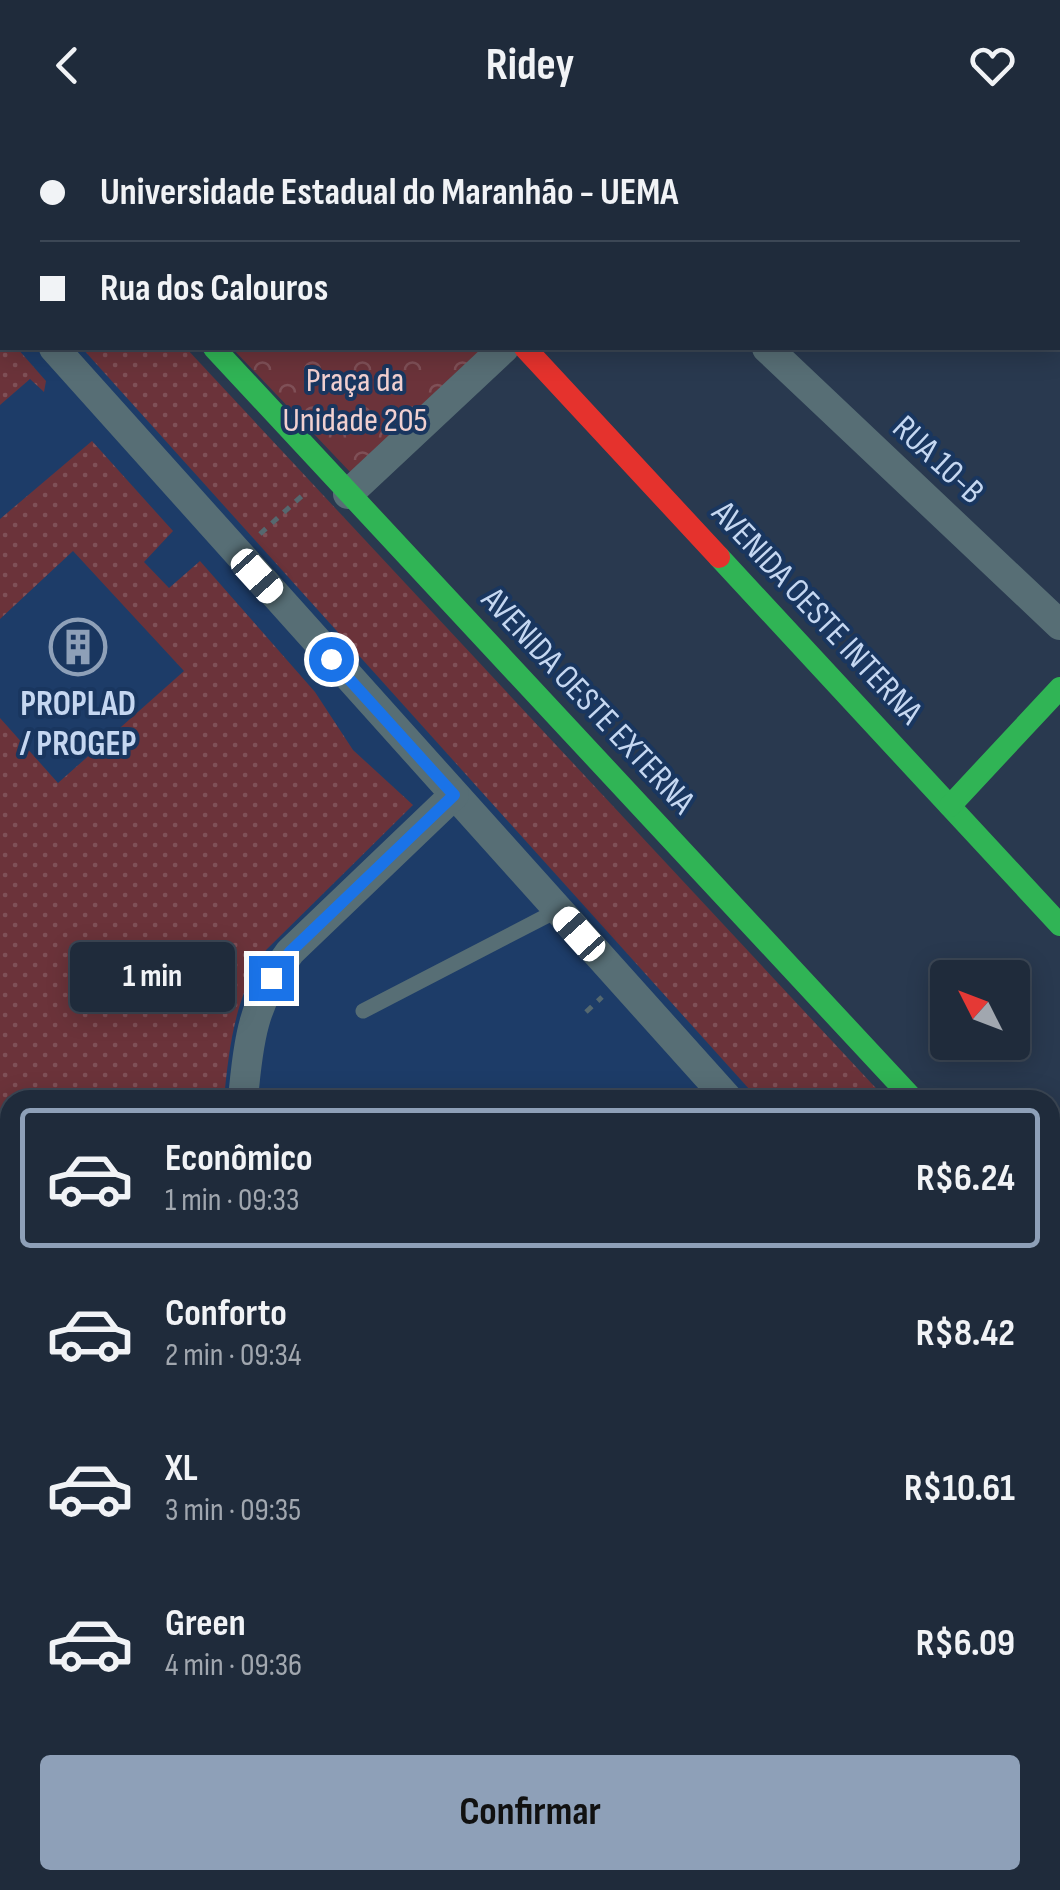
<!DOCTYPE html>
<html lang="pt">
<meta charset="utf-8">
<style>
:root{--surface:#1f2b3b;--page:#2c3746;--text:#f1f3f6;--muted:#a1a7af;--line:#3c4755;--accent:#8ea0b8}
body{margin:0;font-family:"Sofia Sans Condensed",sans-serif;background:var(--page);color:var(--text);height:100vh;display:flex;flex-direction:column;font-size:38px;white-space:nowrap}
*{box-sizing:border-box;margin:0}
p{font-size:32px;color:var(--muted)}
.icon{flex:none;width:55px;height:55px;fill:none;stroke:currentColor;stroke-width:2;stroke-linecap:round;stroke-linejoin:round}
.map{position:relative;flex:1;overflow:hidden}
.panel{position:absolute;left:0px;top:960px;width:1060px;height:800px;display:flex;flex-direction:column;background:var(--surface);border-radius:30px 30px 0 0;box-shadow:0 5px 25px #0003,0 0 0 2px var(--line)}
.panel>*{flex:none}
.guide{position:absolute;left:0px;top:0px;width:1060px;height:220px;box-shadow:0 5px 25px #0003,0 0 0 2px var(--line);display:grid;align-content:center;height:220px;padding:0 40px;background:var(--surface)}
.needle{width:65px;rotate:312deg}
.buttons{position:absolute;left:930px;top:830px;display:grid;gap:20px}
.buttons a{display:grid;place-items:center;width:100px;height:100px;border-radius:10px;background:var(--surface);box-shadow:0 5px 25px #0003,0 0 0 2px var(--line);font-size:50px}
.end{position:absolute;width:45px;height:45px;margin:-22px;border:12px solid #1a73e8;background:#fff;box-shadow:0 0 0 5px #fff}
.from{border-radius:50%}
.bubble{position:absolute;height:70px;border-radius:10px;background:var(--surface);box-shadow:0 5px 25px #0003,0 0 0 2px var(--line);font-size:32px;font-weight:700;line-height:70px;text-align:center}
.car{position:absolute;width:30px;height:60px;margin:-30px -15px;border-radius:12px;box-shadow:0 0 8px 2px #0007;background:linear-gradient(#fff 24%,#345 0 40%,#fff 0 76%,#345 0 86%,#fff 0)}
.guide b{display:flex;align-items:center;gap:35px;height:95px;font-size:38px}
.guide b+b{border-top:2px solid var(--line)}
.guide i{width:25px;height:25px;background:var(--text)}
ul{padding:18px 0 0;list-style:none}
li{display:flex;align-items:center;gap:30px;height:140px;margin:0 20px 15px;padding:0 20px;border:5px solid transparent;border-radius:10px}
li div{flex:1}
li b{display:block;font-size:38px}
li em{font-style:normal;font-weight:700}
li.active{border-color:var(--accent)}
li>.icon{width:90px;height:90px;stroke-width:1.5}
.cta{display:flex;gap:20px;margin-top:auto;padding:20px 40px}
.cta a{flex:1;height:115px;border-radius:10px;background:var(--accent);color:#111;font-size:40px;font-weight:700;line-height:115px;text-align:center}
header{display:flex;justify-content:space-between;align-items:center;height:130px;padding:0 40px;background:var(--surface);font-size:45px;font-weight:700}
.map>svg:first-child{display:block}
.built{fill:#1d3c68}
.grass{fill:url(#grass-dots)}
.park{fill:url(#park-crowns)}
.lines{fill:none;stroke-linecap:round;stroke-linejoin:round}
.path{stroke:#55686f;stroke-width:5;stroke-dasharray:8 8;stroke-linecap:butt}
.lane{stroke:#576e75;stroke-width:15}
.street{stroke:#576e75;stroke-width:30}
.fast{stroke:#30b455;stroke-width:22}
.slow{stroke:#ff9f0a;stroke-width:22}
.jam{stroke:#e5322d;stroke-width:22}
.route{stroke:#1a73e8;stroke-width:12}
.labels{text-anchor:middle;stroke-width:8;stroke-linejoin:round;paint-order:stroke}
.park-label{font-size:35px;fill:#f1d0d0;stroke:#19365f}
.street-label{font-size:35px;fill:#c5d7f1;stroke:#19365f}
.poi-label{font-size:35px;font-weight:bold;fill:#c5d7f1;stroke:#19365f}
</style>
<header><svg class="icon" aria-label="back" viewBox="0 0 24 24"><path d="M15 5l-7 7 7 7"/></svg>Ridey<svg class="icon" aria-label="heart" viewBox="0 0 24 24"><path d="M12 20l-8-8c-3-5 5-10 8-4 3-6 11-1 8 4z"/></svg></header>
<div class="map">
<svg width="1060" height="1760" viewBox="0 0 1060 1760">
<defs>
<pattern id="grass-dots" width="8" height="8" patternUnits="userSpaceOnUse" patternTransform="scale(2.5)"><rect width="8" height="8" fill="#6b333a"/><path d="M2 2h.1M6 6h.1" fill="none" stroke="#7f5057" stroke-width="1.8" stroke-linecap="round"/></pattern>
<pattern id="park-crowns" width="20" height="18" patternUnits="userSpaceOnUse" patternTransform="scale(2.5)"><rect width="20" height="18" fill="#6b333a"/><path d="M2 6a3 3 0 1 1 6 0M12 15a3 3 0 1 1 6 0" fill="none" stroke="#7f5057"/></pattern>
</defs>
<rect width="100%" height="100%" fill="#29394f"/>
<polygon class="built" points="0,25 2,218 181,218 886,970 10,970 10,1750 1050,1750 1050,1145 1060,1156 1060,1760 0,1760"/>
<g class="grass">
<polygon points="0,197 2,218 17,218 46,251 44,262 30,249 0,275"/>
<polygon points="82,218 186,218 887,970 759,970"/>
<path d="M92 311 173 401 144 432 169 458 200 431 315 562 353 620 413 675 266 820C235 865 229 917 224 970H10V1045L0 1035V588L58 653 184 541 73 421 0 489V389Z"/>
<polygon points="1050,1145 1060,1156 1060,1305 1050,1294"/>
<polygon points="10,1279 10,1566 9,1566 0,1565 0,1289"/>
<polygon points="0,1642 10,1653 10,1750 100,1750 109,1760 0,1760"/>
</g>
<polygon class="park" points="232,218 486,218 352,344"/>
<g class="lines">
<g class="path">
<polyline points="260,404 304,364"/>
<polyline points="586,882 602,867"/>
<polyline points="0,1090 5,1084"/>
<polyline points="407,1750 423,1760"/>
<polyline points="680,1760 687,1750"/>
<polyline points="806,1760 814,1750"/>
</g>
<g class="lane">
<polyline points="363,881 558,780"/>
<polyline points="1050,1424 1060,1416"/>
</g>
<g class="street">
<polyline points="538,0 540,2"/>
<polyline points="856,0 858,2"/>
<polyline points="449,2 452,0"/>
<polyline points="920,2 922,0"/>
<polyline points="0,157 2,160"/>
<polyline points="1058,167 1060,164"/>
<polyline points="1058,189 1060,192"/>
<polyline points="54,218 729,970"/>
<polyline points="767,218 1060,495"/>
<polyline points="348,364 504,218"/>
<path d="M243 970C248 910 253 872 290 822L454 665"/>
<polyline points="1050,1326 1060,1337"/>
<polyline points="0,1600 10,1592"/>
<polyline points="0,1623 10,1634"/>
<polyline points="119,1750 128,1760"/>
</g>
<g class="fast">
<polyline points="322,0 325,2"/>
<polyline points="214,218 914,970"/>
<polyline points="719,427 1060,795"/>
<polyline points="950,676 1060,558"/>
<polyline points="1050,1116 1060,1127"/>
</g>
<polyline class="slow" points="12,0 14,2"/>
<polyline class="jam" points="525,218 719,427"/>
</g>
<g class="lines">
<polyline class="route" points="271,848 290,822 454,665 331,529"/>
</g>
<defs>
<g id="building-ring" transform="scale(2.875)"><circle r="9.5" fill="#19365f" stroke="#8ea0b8" stroke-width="1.5"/><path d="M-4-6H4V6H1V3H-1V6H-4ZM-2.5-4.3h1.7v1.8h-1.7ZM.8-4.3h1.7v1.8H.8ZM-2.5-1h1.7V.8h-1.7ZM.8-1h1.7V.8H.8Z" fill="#8ea0b8"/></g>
</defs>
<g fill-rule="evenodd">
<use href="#building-ring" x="78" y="517"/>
</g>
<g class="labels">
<g class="park-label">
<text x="355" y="261">Praça da<tspan x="355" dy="40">Unidade 205</tspan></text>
</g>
<g class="street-label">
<text transform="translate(939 329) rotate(43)" y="12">RUA 10-B</text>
<text transform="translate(818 482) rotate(47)" y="12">AVENIDA OESTE INTERNA</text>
<text transform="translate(589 570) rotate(47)" y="12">AVENIDA OESTE EXTERNA</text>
</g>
<g class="poi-label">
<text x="78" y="585">PROPLAD<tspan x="78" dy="40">/ PROGEP</tspan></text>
</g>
</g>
</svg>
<div class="buttons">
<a><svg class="needle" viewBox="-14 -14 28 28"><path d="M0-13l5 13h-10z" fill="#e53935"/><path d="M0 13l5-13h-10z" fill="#a1a7af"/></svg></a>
</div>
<i class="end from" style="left:331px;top:529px"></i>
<i class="end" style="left:271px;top:848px"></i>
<div class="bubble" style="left:70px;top:812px;width:165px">1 min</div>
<i class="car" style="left:257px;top:446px;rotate:138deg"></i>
<i class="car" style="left:579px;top:804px;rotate:318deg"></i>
<div class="guide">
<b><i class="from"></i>Universidade Estadual do Maranhão - UEMA</b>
<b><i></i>Rua dos Calouros</b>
</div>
<section class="panel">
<ul>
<li class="active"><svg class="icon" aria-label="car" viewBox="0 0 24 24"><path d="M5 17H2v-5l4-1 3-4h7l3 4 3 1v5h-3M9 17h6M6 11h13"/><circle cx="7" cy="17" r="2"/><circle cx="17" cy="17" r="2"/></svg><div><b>Econômico</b><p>1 min · 09:33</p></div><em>R$6.24</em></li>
<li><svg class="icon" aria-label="car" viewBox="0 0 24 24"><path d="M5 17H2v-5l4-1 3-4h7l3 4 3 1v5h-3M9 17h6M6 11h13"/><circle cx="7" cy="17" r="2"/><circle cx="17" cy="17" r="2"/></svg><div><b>Conforto</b><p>2 min · 09:34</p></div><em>R$8.42</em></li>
<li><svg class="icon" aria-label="car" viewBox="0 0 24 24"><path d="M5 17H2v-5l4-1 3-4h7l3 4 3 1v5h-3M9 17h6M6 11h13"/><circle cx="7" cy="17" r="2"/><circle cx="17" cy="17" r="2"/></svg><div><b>XL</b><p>3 min · 09:35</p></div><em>R$10.61</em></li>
<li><svg class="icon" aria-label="car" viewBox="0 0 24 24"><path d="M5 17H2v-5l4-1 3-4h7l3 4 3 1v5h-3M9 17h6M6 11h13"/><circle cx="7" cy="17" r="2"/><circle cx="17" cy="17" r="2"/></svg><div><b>Green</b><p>4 min · 09:36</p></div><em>R$6.09</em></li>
</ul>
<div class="cta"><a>Confirmar</a></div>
</section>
</div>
